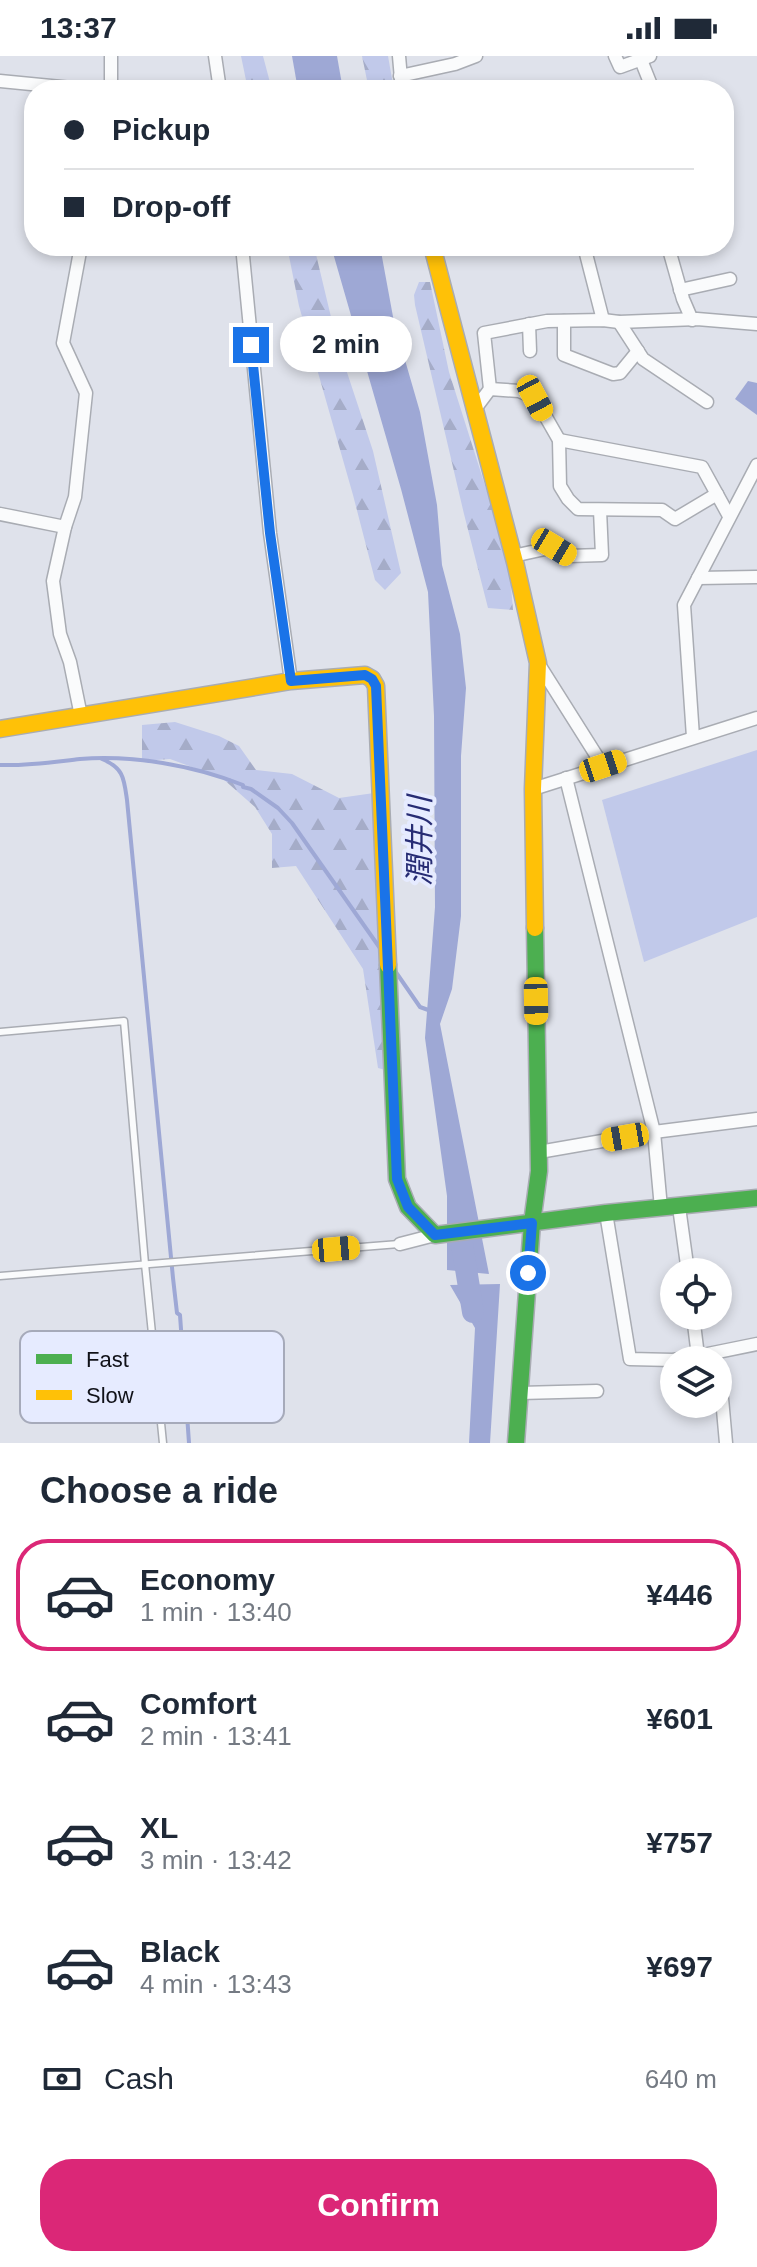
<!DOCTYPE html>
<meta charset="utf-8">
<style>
:root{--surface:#fff;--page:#f2f2f3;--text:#1f2937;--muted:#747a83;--line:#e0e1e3;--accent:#db2777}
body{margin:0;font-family:Helvetica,"Noto Sans JP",sans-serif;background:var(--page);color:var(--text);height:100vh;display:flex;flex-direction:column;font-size:30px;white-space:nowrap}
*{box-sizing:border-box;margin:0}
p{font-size:26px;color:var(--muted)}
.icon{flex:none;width:44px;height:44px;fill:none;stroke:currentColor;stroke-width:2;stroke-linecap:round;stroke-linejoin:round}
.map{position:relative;height:1387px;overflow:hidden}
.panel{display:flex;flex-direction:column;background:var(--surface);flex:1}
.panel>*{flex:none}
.top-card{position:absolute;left:24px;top:24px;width:710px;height:176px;border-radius:32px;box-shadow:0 4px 12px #0003;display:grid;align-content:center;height:176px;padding:0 40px;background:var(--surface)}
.fabs{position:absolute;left:660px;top:1202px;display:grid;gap:16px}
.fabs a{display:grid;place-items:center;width:72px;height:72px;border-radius:50%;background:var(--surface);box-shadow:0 4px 12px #0003;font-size:40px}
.end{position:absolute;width:36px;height:36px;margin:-18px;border:10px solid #1a73e8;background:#fff;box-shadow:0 0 0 4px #fff}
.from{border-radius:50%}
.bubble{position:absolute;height:56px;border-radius:28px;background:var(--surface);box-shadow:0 4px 12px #0003;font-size:26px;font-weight:700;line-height:56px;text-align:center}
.car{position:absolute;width:24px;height:48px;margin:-24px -12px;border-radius:10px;box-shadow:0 0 6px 2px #0007;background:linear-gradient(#f5c518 24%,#345 0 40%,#f5c518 0 76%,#345 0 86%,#f5c518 0)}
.top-card b{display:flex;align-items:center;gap:28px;height:76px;font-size:30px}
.top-card b+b{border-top:2px solid var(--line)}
.top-card i{width:20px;height:20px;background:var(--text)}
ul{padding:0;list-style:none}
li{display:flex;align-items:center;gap:24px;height:112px;margin:0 16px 12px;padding:0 24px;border:4px solid transparent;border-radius:32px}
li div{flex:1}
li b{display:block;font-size:30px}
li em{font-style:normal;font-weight:700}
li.current{border-color:var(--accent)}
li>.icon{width:72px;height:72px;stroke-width:1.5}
h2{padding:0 40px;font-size:36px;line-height:96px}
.pay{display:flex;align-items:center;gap:20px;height:88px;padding:0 40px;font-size:30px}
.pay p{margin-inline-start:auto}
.primary-button{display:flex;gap:16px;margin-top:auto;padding:16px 40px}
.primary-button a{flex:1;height:92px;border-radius:32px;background:var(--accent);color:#fff;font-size:32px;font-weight:700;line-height:92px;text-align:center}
.status{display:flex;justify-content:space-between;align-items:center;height:56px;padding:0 40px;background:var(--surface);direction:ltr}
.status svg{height:22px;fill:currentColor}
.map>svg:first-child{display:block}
.grass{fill:#c1c9ea}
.forest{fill:url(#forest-firs)}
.water{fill:#9ea8d5}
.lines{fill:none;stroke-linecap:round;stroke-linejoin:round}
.stream{stroke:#9ea8d5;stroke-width:4}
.river{stroke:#9ea8d5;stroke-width:22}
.lane-casing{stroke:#a9acb3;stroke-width:9}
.street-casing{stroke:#a9acb3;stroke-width:15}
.fast-casing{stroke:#a9acb3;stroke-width:19}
.slow-casing{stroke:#a9acb3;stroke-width:19}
.lane{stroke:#fafbfc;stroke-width:6}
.street{stroke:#fafbfc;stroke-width:12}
.fast{stroke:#4caf50;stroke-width:16}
.slow{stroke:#ffc107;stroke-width:16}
.route{stroke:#1a73e8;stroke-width:10}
.labels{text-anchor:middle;stroke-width:8;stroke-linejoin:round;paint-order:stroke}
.water-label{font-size:30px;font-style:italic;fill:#272c74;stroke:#e6ebff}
.key{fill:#e6ebff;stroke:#a6aaba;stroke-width:2}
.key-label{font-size:22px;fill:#101118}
</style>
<div class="status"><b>13:37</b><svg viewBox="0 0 49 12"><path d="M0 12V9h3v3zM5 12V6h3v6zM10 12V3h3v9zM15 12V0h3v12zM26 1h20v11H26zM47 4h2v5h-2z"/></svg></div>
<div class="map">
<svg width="757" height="1387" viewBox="0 0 757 1387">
<defs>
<pattern id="forest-firs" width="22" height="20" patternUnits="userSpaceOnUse" patternTransform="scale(2)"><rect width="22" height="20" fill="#c1c9ea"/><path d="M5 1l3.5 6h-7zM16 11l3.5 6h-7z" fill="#a5acc8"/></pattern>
</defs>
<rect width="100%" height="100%" fill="#dfe2eb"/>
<polygon class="grass" points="757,694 757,861 644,906 602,744"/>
<g class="forest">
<polygon points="241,0 263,0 272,34 248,34"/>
<polygon points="362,0 388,0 394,34 369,34"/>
<polygon points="287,190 314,190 337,286 373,395 401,517 385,534 375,524 353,439 299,250"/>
<polygon points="419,226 430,226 449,316 509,505 513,554 488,552 464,458 415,249 414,239"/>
<polygon points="175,666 219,680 239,690 256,714 292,718 339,742 374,737 389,1015 378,1012 363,913 296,810 272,812 272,778 255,751 222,722 170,703 142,705 142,669"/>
</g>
<g class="water">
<polygon points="292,0 337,0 343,34 298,34"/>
<polygon points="331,190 380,190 394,266 420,356 437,449 442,509 460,578 466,632 461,700 461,860 452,933 440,968 489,1218 447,1214 447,1140 425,982 435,851 434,660 428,536 401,433"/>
<polygon points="748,325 757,327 757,359 735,343"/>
<polygon points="500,1228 490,1387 469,1387 475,1272 450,1229"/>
</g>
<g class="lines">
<g class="stream">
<path d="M102 703C124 712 124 723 127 744L173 1222 177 1257 180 1259 189 1387"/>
<path d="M0 709C27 710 53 706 80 703 134 699 192 709 243 729V731L251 733 278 752 292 767 382 895"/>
<polyline points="393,912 420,951 431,955"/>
</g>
<polyline class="river" points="462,1188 473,1256"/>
<g class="lane-casing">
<g id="lane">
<polyline points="0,976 124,965 145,1208 163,1387"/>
<polyline points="0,1220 399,1188"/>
</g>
</g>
<g class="street-casing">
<g id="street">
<polyline points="111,0 111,34"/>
<polyline points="215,0 220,34"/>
<polyline points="399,0 402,34"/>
<polyline points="615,0 620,11 650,0"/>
<polyline points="641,4 653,34"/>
<polyline points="400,20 455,8 476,0"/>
<polyline points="0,25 92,34"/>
<polyline points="81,190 63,287 86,337 75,441 65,471 53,525 60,578 70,606 81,660"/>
<polyline points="242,190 270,477 291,625"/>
<polyline points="584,190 603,264"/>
<polyline points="668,190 683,243 692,264"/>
<polyline points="680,234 730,223"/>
<polyline points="564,265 564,299 613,318 620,317 638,295"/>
<polyline points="619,266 643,303 707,346"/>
<polyline points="529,268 530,295"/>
<polyline points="490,333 484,277 547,265 603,264 619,266 697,263 757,268"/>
<polyline points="475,353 490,333 519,335 535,342 559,384 560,430 568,443 578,453 662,454 675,463 717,438"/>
<polyline points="559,384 702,411 729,460"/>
<polyline points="0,458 65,471"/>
<polyline points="513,500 554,491 569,500 602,499 600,454"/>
<polyline points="698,522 756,521"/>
<polyline points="538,607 603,710"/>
<polyline points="693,681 684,549 757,409"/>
<polyline points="566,722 654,1076 661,1152"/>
<polyline points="533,733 757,662"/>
<polyline points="539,1096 654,1076 757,1063"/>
<polyline points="679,1151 688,1216"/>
<polyline points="606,1157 630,1303 673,1304 698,1300 702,1304"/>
<polyline points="400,1188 435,1179"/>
<polyline points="693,1260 698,1300 757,1288"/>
<polyline points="718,1318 720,1320 726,1387"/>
<polyline points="520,1337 597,1335"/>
</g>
</g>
<g class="fast-casing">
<g id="fast">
<polyline points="388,909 397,1123 408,1151 435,1179 606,1157 757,1142"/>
<polyline points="516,1387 532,1167 539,1115 535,872"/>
</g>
</g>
<g class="slow-casing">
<g id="slow">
<polyline points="432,190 515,506 538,607 533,733 535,872"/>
<polyline points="0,673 291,625 365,619 372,623 376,630 388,909"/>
</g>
</g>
<use href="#lane" class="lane"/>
<use href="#street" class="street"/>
<use href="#fast" class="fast"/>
<use href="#slow" class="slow"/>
</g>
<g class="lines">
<polyline class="route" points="251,289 270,477 291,625 365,619 372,623 376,630 397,1123 408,1151 435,1179 532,1167 528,1217"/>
</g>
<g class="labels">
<g class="water-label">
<text transform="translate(420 785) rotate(-90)" y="10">潤井川</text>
</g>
</g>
<rect x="20" y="1275" width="264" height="92" rx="12" class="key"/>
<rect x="36" y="1298" width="36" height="10" fill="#4caf50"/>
<rect x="36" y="1334" width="36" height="10" fill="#ffc107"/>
<g class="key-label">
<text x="86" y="1311">Fast</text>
<text x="86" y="1347">Slow</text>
</g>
</svg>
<div class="fabs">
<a><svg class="icon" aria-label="locate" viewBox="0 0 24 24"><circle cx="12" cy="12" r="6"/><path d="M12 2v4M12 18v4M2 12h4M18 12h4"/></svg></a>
<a><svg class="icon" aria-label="layers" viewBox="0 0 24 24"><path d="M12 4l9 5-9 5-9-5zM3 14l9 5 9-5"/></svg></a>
</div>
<i class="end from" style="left:528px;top:1217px"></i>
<i class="end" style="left:251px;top:289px"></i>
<div class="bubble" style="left:280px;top:260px;width:132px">2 min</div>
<i class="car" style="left:535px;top:342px;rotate:152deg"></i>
<i class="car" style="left:554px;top:491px;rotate:121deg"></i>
<i class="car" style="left:603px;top:710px;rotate:72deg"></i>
<i class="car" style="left:536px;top:945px;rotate:179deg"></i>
<i class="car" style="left:625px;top:1081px;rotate:260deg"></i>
<i class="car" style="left:336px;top:1193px;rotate:85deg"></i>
<div class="top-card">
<b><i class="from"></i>Pickup</b>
<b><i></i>Drop-off</b>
</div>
</div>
<section class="panel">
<h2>Choose a ride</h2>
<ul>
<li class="current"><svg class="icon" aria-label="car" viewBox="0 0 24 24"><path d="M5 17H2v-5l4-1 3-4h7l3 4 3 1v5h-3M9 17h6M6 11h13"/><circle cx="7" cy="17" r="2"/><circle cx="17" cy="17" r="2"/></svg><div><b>Economy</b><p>1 min · 13:40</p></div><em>¥446</em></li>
<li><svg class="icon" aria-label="car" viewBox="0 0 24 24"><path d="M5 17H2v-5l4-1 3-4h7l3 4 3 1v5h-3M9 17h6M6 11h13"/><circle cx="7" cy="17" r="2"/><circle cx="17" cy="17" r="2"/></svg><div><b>Comfort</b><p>2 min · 13:41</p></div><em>¥601</em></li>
<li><svg class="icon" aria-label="car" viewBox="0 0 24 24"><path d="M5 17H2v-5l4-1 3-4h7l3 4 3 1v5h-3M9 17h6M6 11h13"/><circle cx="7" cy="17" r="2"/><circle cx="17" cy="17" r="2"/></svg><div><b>XL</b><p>3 min · 13:42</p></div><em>¥757</em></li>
<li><svg class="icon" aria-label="car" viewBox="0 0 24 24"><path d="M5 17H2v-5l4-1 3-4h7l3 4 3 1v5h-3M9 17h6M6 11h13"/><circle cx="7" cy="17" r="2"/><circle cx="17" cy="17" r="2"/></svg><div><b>Black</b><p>4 min · 13:43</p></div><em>¥697</em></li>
</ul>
<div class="pay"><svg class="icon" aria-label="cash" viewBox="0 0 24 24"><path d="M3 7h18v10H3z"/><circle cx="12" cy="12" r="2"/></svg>Cash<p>640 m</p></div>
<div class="primary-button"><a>Confirm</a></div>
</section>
